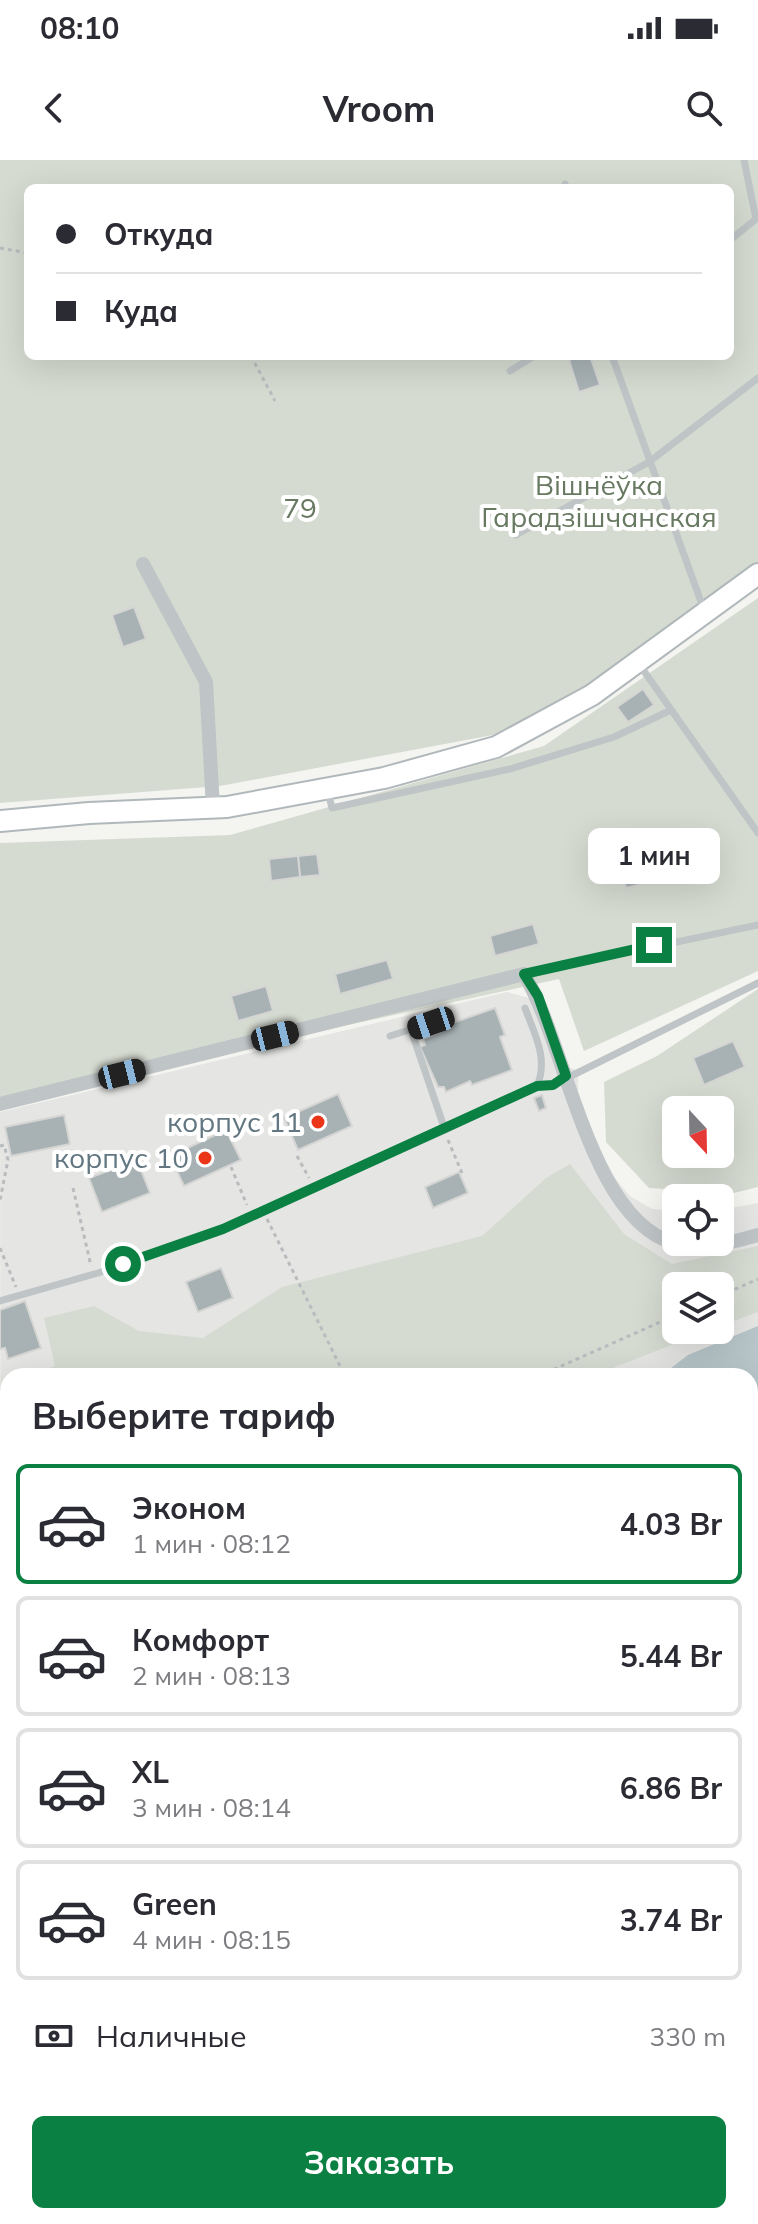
<!DOCTYPE html>
<html lang="ru">
<meta charset="utf-8">
<style>
:root{--surface:#fff;--page:#f2f2f3;--text:#2b2b33;--muted:#7c7c81;--line:#e1e1e2;--accent:#0b8043}
body{margin:0;font-family:Mulish,sans-serif;background:var(--page);color:var(--text);height:100vh;display:flex;flex-direction:column;font-size:30px;white-space:nowrap}
*{box-sizing:border-box;margin:0}
p{font-size:26px;color:var(--muted)}
.icon{flex:none;width:44px;height:44px;fill:none;stroke:currentColor;stroke-width:2;stroke-linecap:round;stroke-linejoin:round}
.map{position:relative;flex:1;overflow:hidden}
.panel{position:absolute;left:0px;top:1208px;width:758px;height:856px;display:flex;flex-direction:column;background:var(--surface);border-radius:24px 24px 0 0;box-shadow:0 8px 32px #0002}
.panel>*{flex:none}
.guide{position:absolute;left:24px;top:24px;width:710px;height:176px;border-radius:12px;box-shadow:0 8px 32px #0002;display:grid;align-content:center;height:176px;padding:0 32px;background:var(--surface)}
.needle{width:52px;rotate:158deg}
.tools{position:absolute;left:662px;top:936px;display:grid;gap:16px}
.tools a{display:grid;place-items:center;width:72px;height:72px;border-radius:12px;background:var(--surface);box-shadow:0 8px 32px #0002;font-size:40px}
.end{position:absolute;width:36px;height:36px;margin:-18px;border:10px solid #0b8043;background:#fff;box-shadow:0 0 0 4px #fff}
.from{border-radius:50%}
.bubble{position:absolute;height:56px;border-radius:12px;background:var(--surface);box-shadow:0 8px 32px #0002;font-size:26px;font-weight:700;line-height:56px;text-align:center}
.car{position:absolute;width:24px;height:48px;margin:-24px -12px;border-radius:10px;box-shadow:0 0 6px 2px #0007;background:linear-gradient(#222 24%,#8ab4d8 0 40%,#222 0 76%,#8ab4d8 0 86%,#222 0)}
.guide b{display:flex;align-items:center;gap:28px;height:76px;font-size:30px}
.guide b+b{border-top:2px solid var(--line)}
.guide i{width:20px;height:20px;background:var(--text)}
ul{padding:0;list-style:none}
li{display:flex;align-items:center;gap:24px;height:120px;margin:0 16px 12px;padding:0 16px;border:4px solid var(--line);border-radius:12px}
li div{flex:1}
li b{display:block;font-size:30px}
li em{font-style:normal;font-weight:700}
li.active{border-color:var(--accent)}
li>.icon{width:72px;height:72px;stroke-width:1.5}
h2{padding:0 32px;font-size:36px;line-height:96px}
.pay{display:flex;align-items:center;gap:20px;height:88px;padding:0 32px;font-size:30px}
.pay p{margin-inline-start:auto}
.action{display:flex;gap:16px;margin-top:auto;padding:16px 32px}
.action a{flex:1;height:92px;border-radius:12px;background:var(--accent);color:#fff;font-size:32px;font-weight:700;line-height:92px;text-align:center}
.status{display:flex;justify-content:space-between;align-items:center;height:56px;padding:0 40px;background:var(--surface);direction:ltr}
.status svg{height:22px;fill:currentColor}
header{display:flex;justify-content:space-between;align-items:center;height:104px;padding:0 32px;background:var(--surface);font-size:36px;font-weight:700}
.map>svg:first-child{display:block}
.built{fill:#e5e5e3;fill-rule:evenodd}
.green{fill:#d6dbd1;fill-rule:evenodd}
.water{fill:#b8c6ca}
.building{fill:#a8b2b5;stroke:#d5d5d3;stroke-width:2}
.lines{fill:none;stroke-linecap:round;stroke-linejoin:round}
.secondary-casing{stroke:#b1b8bb;stroke-width:24}
.path{stroke:#b9bcbe;stroke-width:3;stroke-dasharray:4 4;stroke-linecap:butt}
.lane{stroke:#bfc4c6;stroke-width:7}
.street{stroke:#bfc4c6;stroke-width:14}
.secondary{stroke:#fff;stroke-width:20}
.route{stroke:#0b8043;stroke-width:10}
.poi-dot{fill:#eb3519;stroke:#fff;stroke-width:3}
.labels{text-anchor:middle;stroke-width:8;stroke-linejoin:round;paint-order:stroke}
.park-label{font-size:28px;fill:#687961;stroke:#fff}
.poi-label{font-size:28px;fill:#627782;stroke:#fff;text-anchor:end}
</style>
<div class="status"><b>08:10</b><svg viewBox="0 0 49 12"><path d="M0 12V9h3v3zM5 12V6h3v6zM10 12V3h3v9zM15 12V0h3v12zM26 1h20v11H26zM47 4h2v5h-2z"/></svg></div>
<header><svg class="icon" aria-label="back" viewBox="0 0 24 24"><path d="M15 5l-7 7 7 7"/></svg>Vroom<svg class="icon" aria-label="search" viewBox="0 0 24 24"><circle cx="10" cy="10" r="6"/><path d="M15 15l6 6"/></svg></header>
<div class="map">
<svg width="758" height="2064" viewBox="0 0 758 2064">
<rect width="100%" height="100%" fill="#f4f4f0"/>
<path class="built" d="M507 832 533 839 558 905 578 910V932L606 1008 630 1036 652 1049 676 1051V1082H720V1050L758 1043V1356L750 1359V1216H8V1630L1 1629 0 952ZM676 1126H720V1170H676Z"/>
<g class="green">
<path d="M0 0H758V402L563 543 532 560 493 575 220 626 0 643ZM28 28H730V196H28Z"/>
<polygon points="758,438 758,811 584,891 559,819 0,941 0,683 230,675 544,586"/>
<path d="M758 829V1027L734 1033 649 1028 606 982 604 922 657 896ZM676 950H720V994H676Z"/>
<polygon points="570,1004 624,1074 672,1104 758,1086 758,1152 720,1166 720,1126 676,1126 676,1170 710,1170 592,1216 31,1216 55,1206 44,1158 94,1146 139,1171 203,1178 282,1127 482,1076 546,1018"/>
<polygon points="8,1225 8,1446 0,1444 0,1228"/>
<polygon points="758,1356 758,2034 750,2034 750,1359"/>
</g>
<polygon class="water" points="758,1166 758,1331 750,1335 750,1216 645,1216 671,1208 688,1195"/>
<g class="building">
<polygon points="580,196 590,196 600,225 579,232 569,200"/>
<polygon points="134,447 146,479 123,487 112,455"/>
<polygon points="643,529 654,545 628,562 617,547"/>
<polygon points="317,694 320,715 300,717 298,696"/>
<polygon points="298,696 300,717 271,721 269,699"/>
<polygon points="640,701 646,723 626,728 620,706"/>
<polygon points="533,764 539,784 495,796 490,776"/>
<polygon points="387,800 393,819 340,834 335,814"/>
<polygon points="266,826 273,851 238,861 231,836"/>
<polygon points="495,848 505,875 500,877 512,910 472,925 470,921 446,932 444,927 438,927 420,887 425,885 423,879 440,872 438,868"/>
<polygon points="733,881 745,907 704,925 693,898"/>
<polygon points="338,934 352,966 298,990 284,958"/>
<polygon points="542,935 546,948 539,951 534,938"/>
<polygon points="64,955 70,984 11,996 5,967"/>
<polygon points="226,970 241,1000 184,1026 170,996"/>
<polygon points="137,1000 150,1033 102,1052 89,1018"/>
<polygon points="459,1012 468,1033 433,1048 425,1027"/>
<polygon points="221,1108 233,1138 198,1152 186,1122"/>
<polygon points="25,1141 41,1188 8,1199 5,1188 0,1189 0,1150"/>
<polygon points="758,1486 758,1504 750,1506 750,1489"/>
<polygon points="758,1537 758,1561 750,1564 750,1540"/>
<polygon points="5,1800 8,1806 8,1835 0,1839 0,1802"/>
<polygon points="394,2056 424,2056 423,2062"/>
<polygon points="473,2056 490,2056 489,2064 465,2064 465,2060 472,2061"/>
<polygon points="531,2056 558,2056 557,2064 530,2064"/>
<polygon points="597,2056 629,2056 627,2064 596,2064"/>
</g>
<g class="lines">
<g class="secondary-casing">
<polyline id="secondary" points="0,661 89,653 227,647 384,618 496,587 592,535 758,414"/>
</g>
<g class="path">
<polyline points="0,88 28,93"/>
<polyline points="251,196 275,241"/>
<polyline points="448,980 462,1013"/>
<polyline points="0,986 4,985 8,1000 0,1040"/>
<polyline points="297,996 309,1018"/>
<polyline points="231,1007 247,1045"/>
<polyline points="73,1028 91,1106"/>
<polyline points="267,1059 345,1216"/>
<polyline points="0,1088 16,1127"/>
<polyline points="720,1136 758,1119"/>
<polyline points="539,1216 676,1155"/>
<polyline points="0,1442 8,1436"/>
<polyline points="0,1608 8,1619"/>
</g>
<g class="lane">
<polyline points="565,24 565,28"/>
<polyline points="730,80 756,59 744,0"/>
<polyline points="612,196 704,450"/>
<polyline points="510,211 534,196"/>
<polyline points="516,375 649,302 758,218"/>
<polyline points="639,504 758,673"/>
<polyline points="328,632 332,648 510,609 614,577 671,550"/>
<polyline points="524,814 758,765"/>
<path d="M525 848C534 873 549 899 537 926"/>
<polyline points="411,870 445,970"/>
<polyline points="390,876 431,863"/>
<polyline points="0,1141 98,1113 223,1069 445,970 537,926 553,925 758,823"/>
<polyline points="750,1517 758,1515"/>
<polyline points="750,1704 758,1700"/>
<polyline points="750,1822 758,1819"/>
<polyline points="0,1932 8,1934"/>
</g>
<g class="street">
<polyline points="143,404 206,522 213,648"/>
<path d="M0 944 524 814C566 882 589 1060 674 1083 701 1090 732 1083 758 1075"/>
<polyline points="750,1351 758,1348"/>
<polyline points="0,1911 8,1915"/>
<polyline points="750,2040 758,2041"/>
<polyline points="129,2064 131,2056"/>
<polyline points="654,2064 655,2056"/>
</g>
<use href="#secondary" class="secondary"/>
</g>
<g class="lines">
<polyline class="route" points="123,1104 223,1069 537,926 553,925 566,916 538,836 524,814 654,785"/>
</g>
<g class="poi-dot">
<circle cx="318" cy="962" r="8"/>
<circle cx="205" cy="998" r="8"/>
</g>
<g class="labels">
<g class="park-label">
<text x="599" y="335">Вішнёўка<tspan x="599" dy="32">Гарадзішчанская</tspan></text>
<text x="300" y="358">79</text>
</g>
<g class="poi-label">
<text x="302" y="972">корпус 11</text>
<text x="189" y="1008">корпус 10</text>
</g>
</g>
</svg>
<div class="tools">
<a><svg class="needle" viewBox="-14 -14 28 28"><path d="M0-13l5 13h-10z" fill="#e53935"/><path d="M0 13l5-13h-10z" fill="#7c7c81"/></svg></a>
<a><svg class="icon" aria-label="locate" viewBox="0 0 24 24"><circle cx="12" cy="12" r="6"/><path d="M12 2v4M12 18v4M2 12h4M18 12h4"/></svg></a>
<a><svg class="icon" aria-label="layers" viewBox="0 0 24 24"><path d="M12 4l9 5-9 5-9-5zM3 14l9 5 9-5"/></svg></a>
</div>
<i class="end from" style="left:123px;top:1104px"></i>
<i class="end" style="left:654px;top:785px"></i>
<div class="bubble" style="left:588px;top:668px;width:132px">1 мин</div>
<i class="car" style="left:431px;top:863px;rotate:251deg"></i>
<i class="car" style="left:275px;top:876px;rotate:76deg"></i>
<i class="car" style="left:122px;top:914px;rotate:76deg"></i>
<div class="guide">
<b><i class="from"></i>Откуда</b>
<b><i></i>Куда</b>
</div>
<section class="panel">
<h2>Выберите тариф</h2>
<ul>
<li class="active"><svg class="icon" aria-label="car" viewBox="0 0 24 24"><path d="M5 17H2v-5l4-1 3-4h7l3 4 3 1v5h-3M9 17h6M6 11h13"/><circle cx="7" cy="17" r="2"/><circle cx="17" cy="17" r="2"/></svg><div><b>Эконом</b><p>1 мин · 08:12</p></div><em>4.03 Br</em></li>
<li><svg class="icon" aria-label="car" viewBox="0 0 24 24"><path d="M5 17H2v-5l4-1 3-4h7l3 4 3 1v5h-3M9 17h6M6 11h13"/><circle cx="7" cy="17" r="2"/><circle cx="17" cy="17" r="2"/></svg><div><b>Комфорт</b><p>2 мин · 08:13</p></div><em>5.44 Br</em></li>
<li><svg class="icon" aria-label="car" viewBox="0 0 24 24"><path d="M5 17H2v-5l4-1 3-4h7l3 4 3 1v5h-3M9 17h6M6 11h13"/><circle cx="7" cy="17" r="2"/><circle cx="17" cy="17" r="2"/></svg><div><b>XL</b><p>3 мин · 08:14</p></div><em>6.86 Br</em></li>
<li><svg class="icon" aria-label="car" viewBox="0 0 24 24"><path d="M5 17H2v-5l4-1 3-4h7l3 4 3 1v5h-3M9 17h6M6 11h13"/><circle cx="7" cy="17" r="2"/><circle cx="17" cy="17" r="2"/></svg><div><b>Green</b><p>4 мин · 08:15</p></div><em>3.74 Br</em></li>
</ul>
<div class="pay"><svg class="icon" aria-label="cash" viewBox="0 0 24 24"><path d="M3 7h18v10H3z"/><circle cx="12" cy="12" r="2"/></svg>Наличные<p>330 m</p></div>
<div class="action"><a>Заказать</a></div>
</section>
</div>
